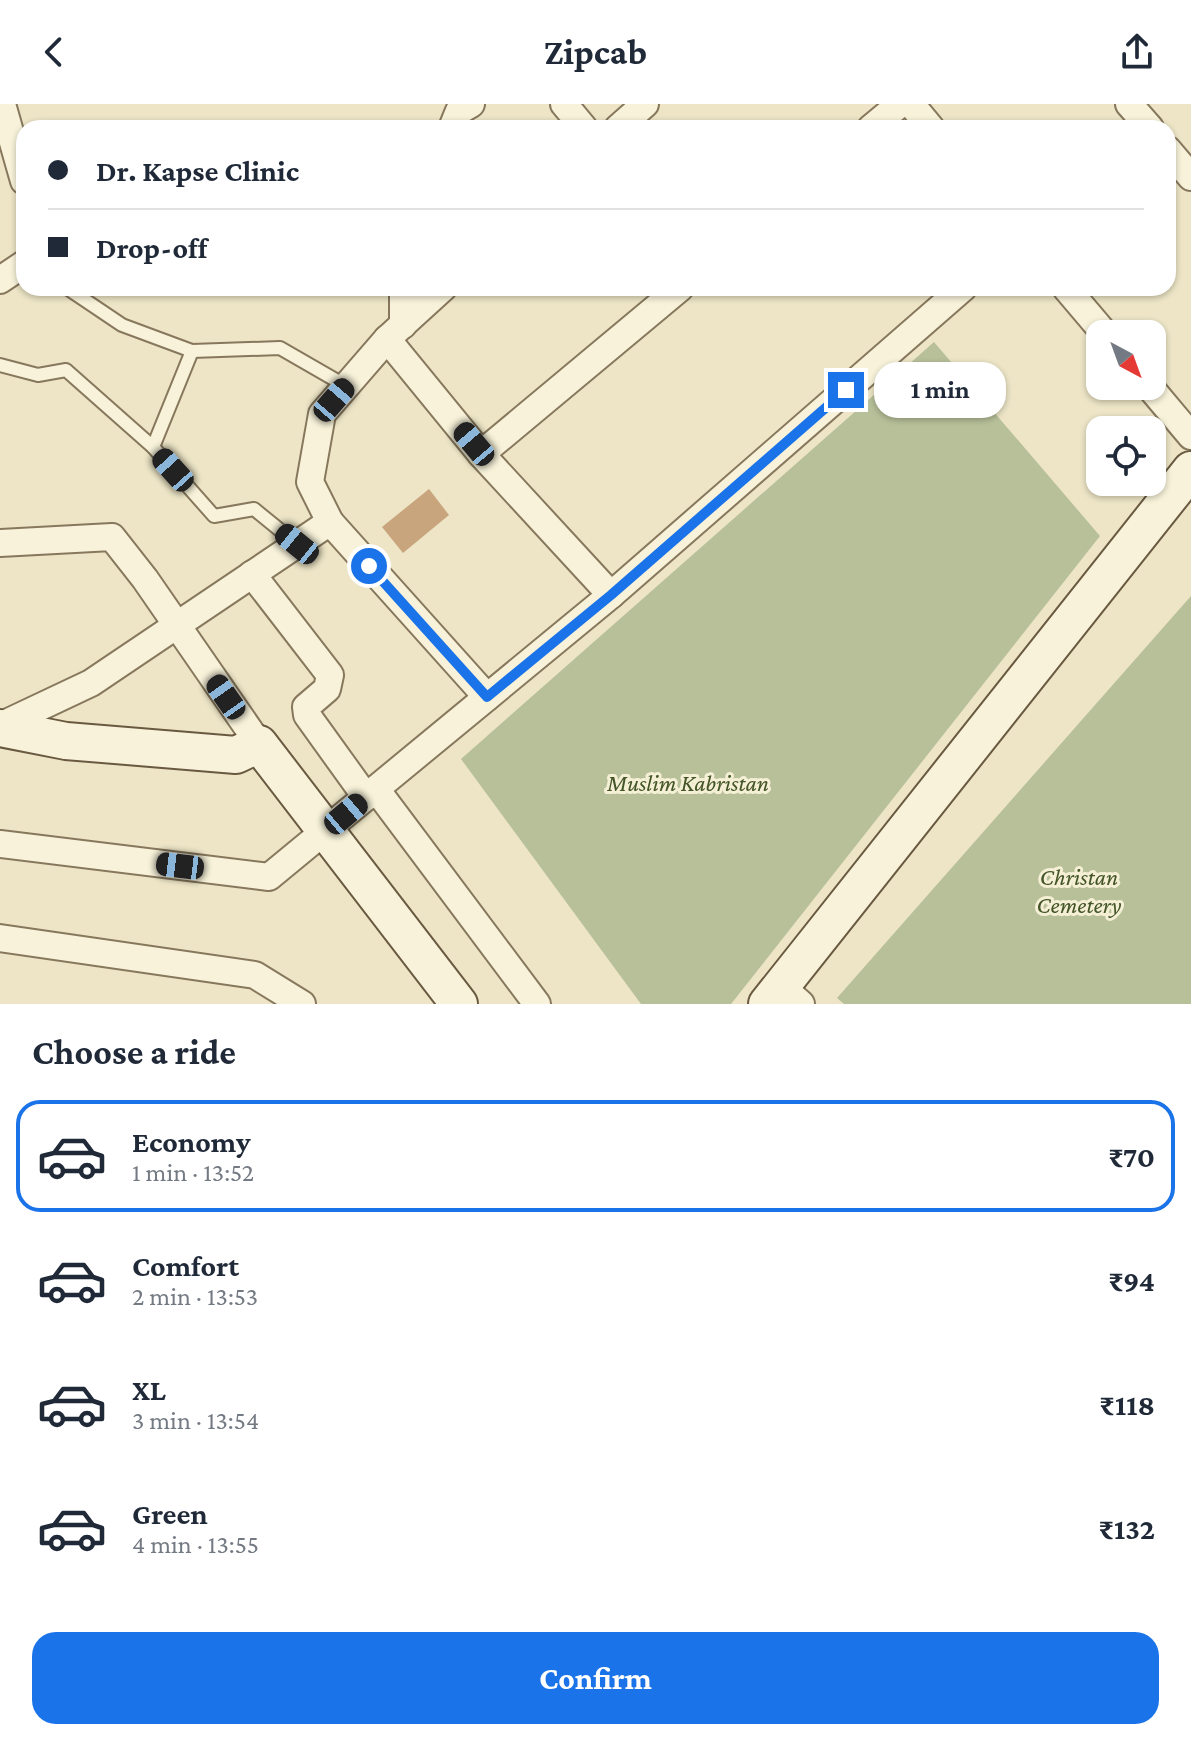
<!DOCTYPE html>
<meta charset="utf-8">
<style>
:root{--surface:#fff;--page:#f6f6f7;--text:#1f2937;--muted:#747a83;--line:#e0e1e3;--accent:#1a73e8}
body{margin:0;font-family:"Crimson Pro",serif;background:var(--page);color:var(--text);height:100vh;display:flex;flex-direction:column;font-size:30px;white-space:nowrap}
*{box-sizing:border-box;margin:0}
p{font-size:26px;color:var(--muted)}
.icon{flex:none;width:44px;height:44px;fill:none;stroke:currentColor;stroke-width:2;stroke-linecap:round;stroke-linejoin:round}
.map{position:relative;height:900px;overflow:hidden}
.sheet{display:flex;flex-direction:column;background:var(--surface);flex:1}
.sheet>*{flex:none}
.banner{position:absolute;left:16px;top:16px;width:1160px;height:176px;border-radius:24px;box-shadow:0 2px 6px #0004;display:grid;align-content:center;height:176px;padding:0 32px;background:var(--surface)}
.needle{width:52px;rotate:139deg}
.tools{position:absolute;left:1086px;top:216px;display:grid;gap:16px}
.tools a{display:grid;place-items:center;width:80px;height:80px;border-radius:16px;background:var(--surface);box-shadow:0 2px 6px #0004;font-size:40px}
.end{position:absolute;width:36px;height:36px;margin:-18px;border:10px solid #1a73e8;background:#fff;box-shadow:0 0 0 4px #fff}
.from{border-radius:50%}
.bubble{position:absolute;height:56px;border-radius:24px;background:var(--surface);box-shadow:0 2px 6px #0004;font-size:26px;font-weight:700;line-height:56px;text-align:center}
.car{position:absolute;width:24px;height:48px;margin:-24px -12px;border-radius:10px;box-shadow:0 0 6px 2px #0007;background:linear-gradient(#222 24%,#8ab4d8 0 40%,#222 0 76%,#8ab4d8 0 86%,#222 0)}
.banner b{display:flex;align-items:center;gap:28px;height:76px;font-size:30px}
.banner b+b{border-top:2px solid var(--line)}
.banner i{width:20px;height:20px;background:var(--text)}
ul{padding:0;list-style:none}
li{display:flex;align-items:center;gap:24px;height:112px;margin:0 16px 12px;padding:0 16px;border:4px solid transparent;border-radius:24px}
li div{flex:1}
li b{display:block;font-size:30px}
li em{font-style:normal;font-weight:700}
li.on{border-color:var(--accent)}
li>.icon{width:72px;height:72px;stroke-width:1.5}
h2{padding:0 32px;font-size:36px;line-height:96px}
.button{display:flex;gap:16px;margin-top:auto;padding:16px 32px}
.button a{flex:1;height:92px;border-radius:24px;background:var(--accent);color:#fff;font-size:32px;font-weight:700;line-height:92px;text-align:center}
header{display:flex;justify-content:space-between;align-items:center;height:104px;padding:0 32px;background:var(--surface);font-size:36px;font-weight:700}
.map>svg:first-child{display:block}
.cemetery{fill:#b7c099}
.building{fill:#c9a57e}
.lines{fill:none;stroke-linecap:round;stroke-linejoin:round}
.lane-casing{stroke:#87785d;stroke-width:16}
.street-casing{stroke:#87785d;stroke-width:30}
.secondary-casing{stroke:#695940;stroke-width:40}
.lane{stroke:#f7f2d9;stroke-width:12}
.street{stroke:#f7f2d9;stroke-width:26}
.secondary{stroke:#f7f2d9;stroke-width:36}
.route{stroke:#1a73e8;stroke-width:10}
.labels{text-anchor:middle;stroke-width:6;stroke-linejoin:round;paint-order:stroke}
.park-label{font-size:24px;font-style:italic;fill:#435427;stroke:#f4efd5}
</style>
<header><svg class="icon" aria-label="back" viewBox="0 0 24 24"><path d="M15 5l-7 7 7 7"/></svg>Zipcab<svg class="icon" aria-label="share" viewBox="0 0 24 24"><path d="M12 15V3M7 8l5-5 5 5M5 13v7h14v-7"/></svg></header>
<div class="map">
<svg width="1191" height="900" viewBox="0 0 1191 900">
<rect width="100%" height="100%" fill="#ede5c6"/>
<g class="cemetery">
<polygon points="934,238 1100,432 731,900 641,900 461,655"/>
<polygon points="1191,492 1191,900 844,900 837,894"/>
</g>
<polygon class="building" points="429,385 449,411 403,449 382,423"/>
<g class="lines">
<g class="lane-casing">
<g id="lane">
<polyline points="67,184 122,221 192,247 280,244 346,282"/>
<polyline points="0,261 38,271 66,266 153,343 214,412 254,405 297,440"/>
<polyline points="153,343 192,247"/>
</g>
</g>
<g class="street-casing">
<g id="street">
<polyline points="2,0 24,77"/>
<polyline points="564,0 584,24"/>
<polyline points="911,0 931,24"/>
<polyline points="1129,0 1150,24"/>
<polyline points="452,24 459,7 471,0"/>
<polyline points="618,24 645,0"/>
<polyline points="871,24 900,0"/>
<polyline points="1168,46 1191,73"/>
<polyline points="0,176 24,160"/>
<polyline points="443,184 387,235 481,350"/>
<polyline points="680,184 481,350 611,491 963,184"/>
<polyline points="1066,184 1105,230"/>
<polyline points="403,221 403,184"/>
<polyline points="1149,282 1191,332"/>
<polyline points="330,418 310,378 322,310 387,235"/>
<polyline points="0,439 112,433 145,475 259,640"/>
<polyline points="252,470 330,571 327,585 306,603 307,611 366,693"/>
<polyline points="0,622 91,579 330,418 487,593"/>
<polyline points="376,685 537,900"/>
<polyline points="0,740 269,773 611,491"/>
<polyline points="0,834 255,871 302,900"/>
<polyline points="781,882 801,900"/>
</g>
</g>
<g class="secondary-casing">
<g id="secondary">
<polyline points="0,624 66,637 236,651 259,640 459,900"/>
<polyline points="767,900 1191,366"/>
</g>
</g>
<use href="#lane" class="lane"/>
<use href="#street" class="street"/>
<use href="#secondary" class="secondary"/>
</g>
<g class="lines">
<polyline class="route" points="369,462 487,593 611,491 846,286"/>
</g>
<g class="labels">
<g class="park-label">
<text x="688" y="687">Muslim Kabristan</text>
<text x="1079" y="781">Christan<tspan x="1079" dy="28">Cemetery</tspan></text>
</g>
</g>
</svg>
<div class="tools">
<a><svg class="needle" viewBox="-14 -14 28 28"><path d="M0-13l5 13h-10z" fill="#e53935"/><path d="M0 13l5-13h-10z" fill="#747a83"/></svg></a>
<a><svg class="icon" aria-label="locate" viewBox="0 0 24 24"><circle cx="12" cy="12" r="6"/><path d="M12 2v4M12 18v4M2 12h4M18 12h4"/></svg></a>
</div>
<i class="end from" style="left:369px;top:462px"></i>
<i class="end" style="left:846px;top:286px"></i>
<div class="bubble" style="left:874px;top:258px;width:132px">1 min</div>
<i class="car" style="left:334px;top:296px;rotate:41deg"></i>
<i class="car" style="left:474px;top:340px;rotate:320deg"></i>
<i class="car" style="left:173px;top:366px;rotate:318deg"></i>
<i class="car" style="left:297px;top:440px;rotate:309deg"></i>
<i class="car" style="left:226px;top:593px;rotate:325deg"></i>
<i class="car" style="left:346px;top:710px;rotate:50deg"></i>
<i class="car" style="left:180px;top:762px;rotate:277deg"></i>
<div class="banner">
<b><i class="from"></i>Dr. Kapse Clinic</b>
<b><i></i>Drop-off</b>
</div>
</div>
<section class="sheet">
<h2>Choose a ride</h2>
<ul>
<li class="on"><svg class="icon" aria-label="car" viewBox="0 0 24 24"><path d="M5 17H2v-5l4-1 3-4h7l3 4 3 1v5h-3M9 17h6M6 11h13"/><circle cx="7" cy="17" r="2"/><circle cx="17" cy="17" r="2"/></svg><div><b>Economy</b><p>1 min · 13:52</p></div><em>₹70</em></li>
<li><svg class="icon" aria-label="car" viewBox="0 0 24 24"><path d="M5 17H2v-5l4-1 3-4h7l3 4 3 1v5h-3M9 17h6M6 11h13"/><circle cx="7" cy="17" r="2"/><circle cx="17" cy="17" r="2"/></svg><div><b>Comfort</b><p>2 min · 13:53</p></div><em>₹94</em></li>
<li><svg class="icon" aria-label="car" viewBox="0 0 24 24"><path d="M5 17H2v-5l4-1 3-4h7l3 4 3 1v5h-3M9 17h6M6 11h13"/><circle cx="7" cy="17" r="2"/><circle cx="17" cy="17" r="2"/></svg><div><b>XL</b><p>3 min · 13:54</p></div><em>₹118</em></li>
<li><svg class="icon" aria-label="car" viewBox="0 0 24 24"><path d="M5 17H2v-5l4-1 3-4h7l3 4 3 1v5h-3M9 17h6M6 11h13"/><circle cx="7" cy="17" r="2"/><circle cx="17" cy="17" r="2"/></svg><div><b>Green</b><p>4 min · 13:55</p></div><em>₹132</em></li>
</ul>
<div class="button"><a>Confirm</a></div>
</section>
